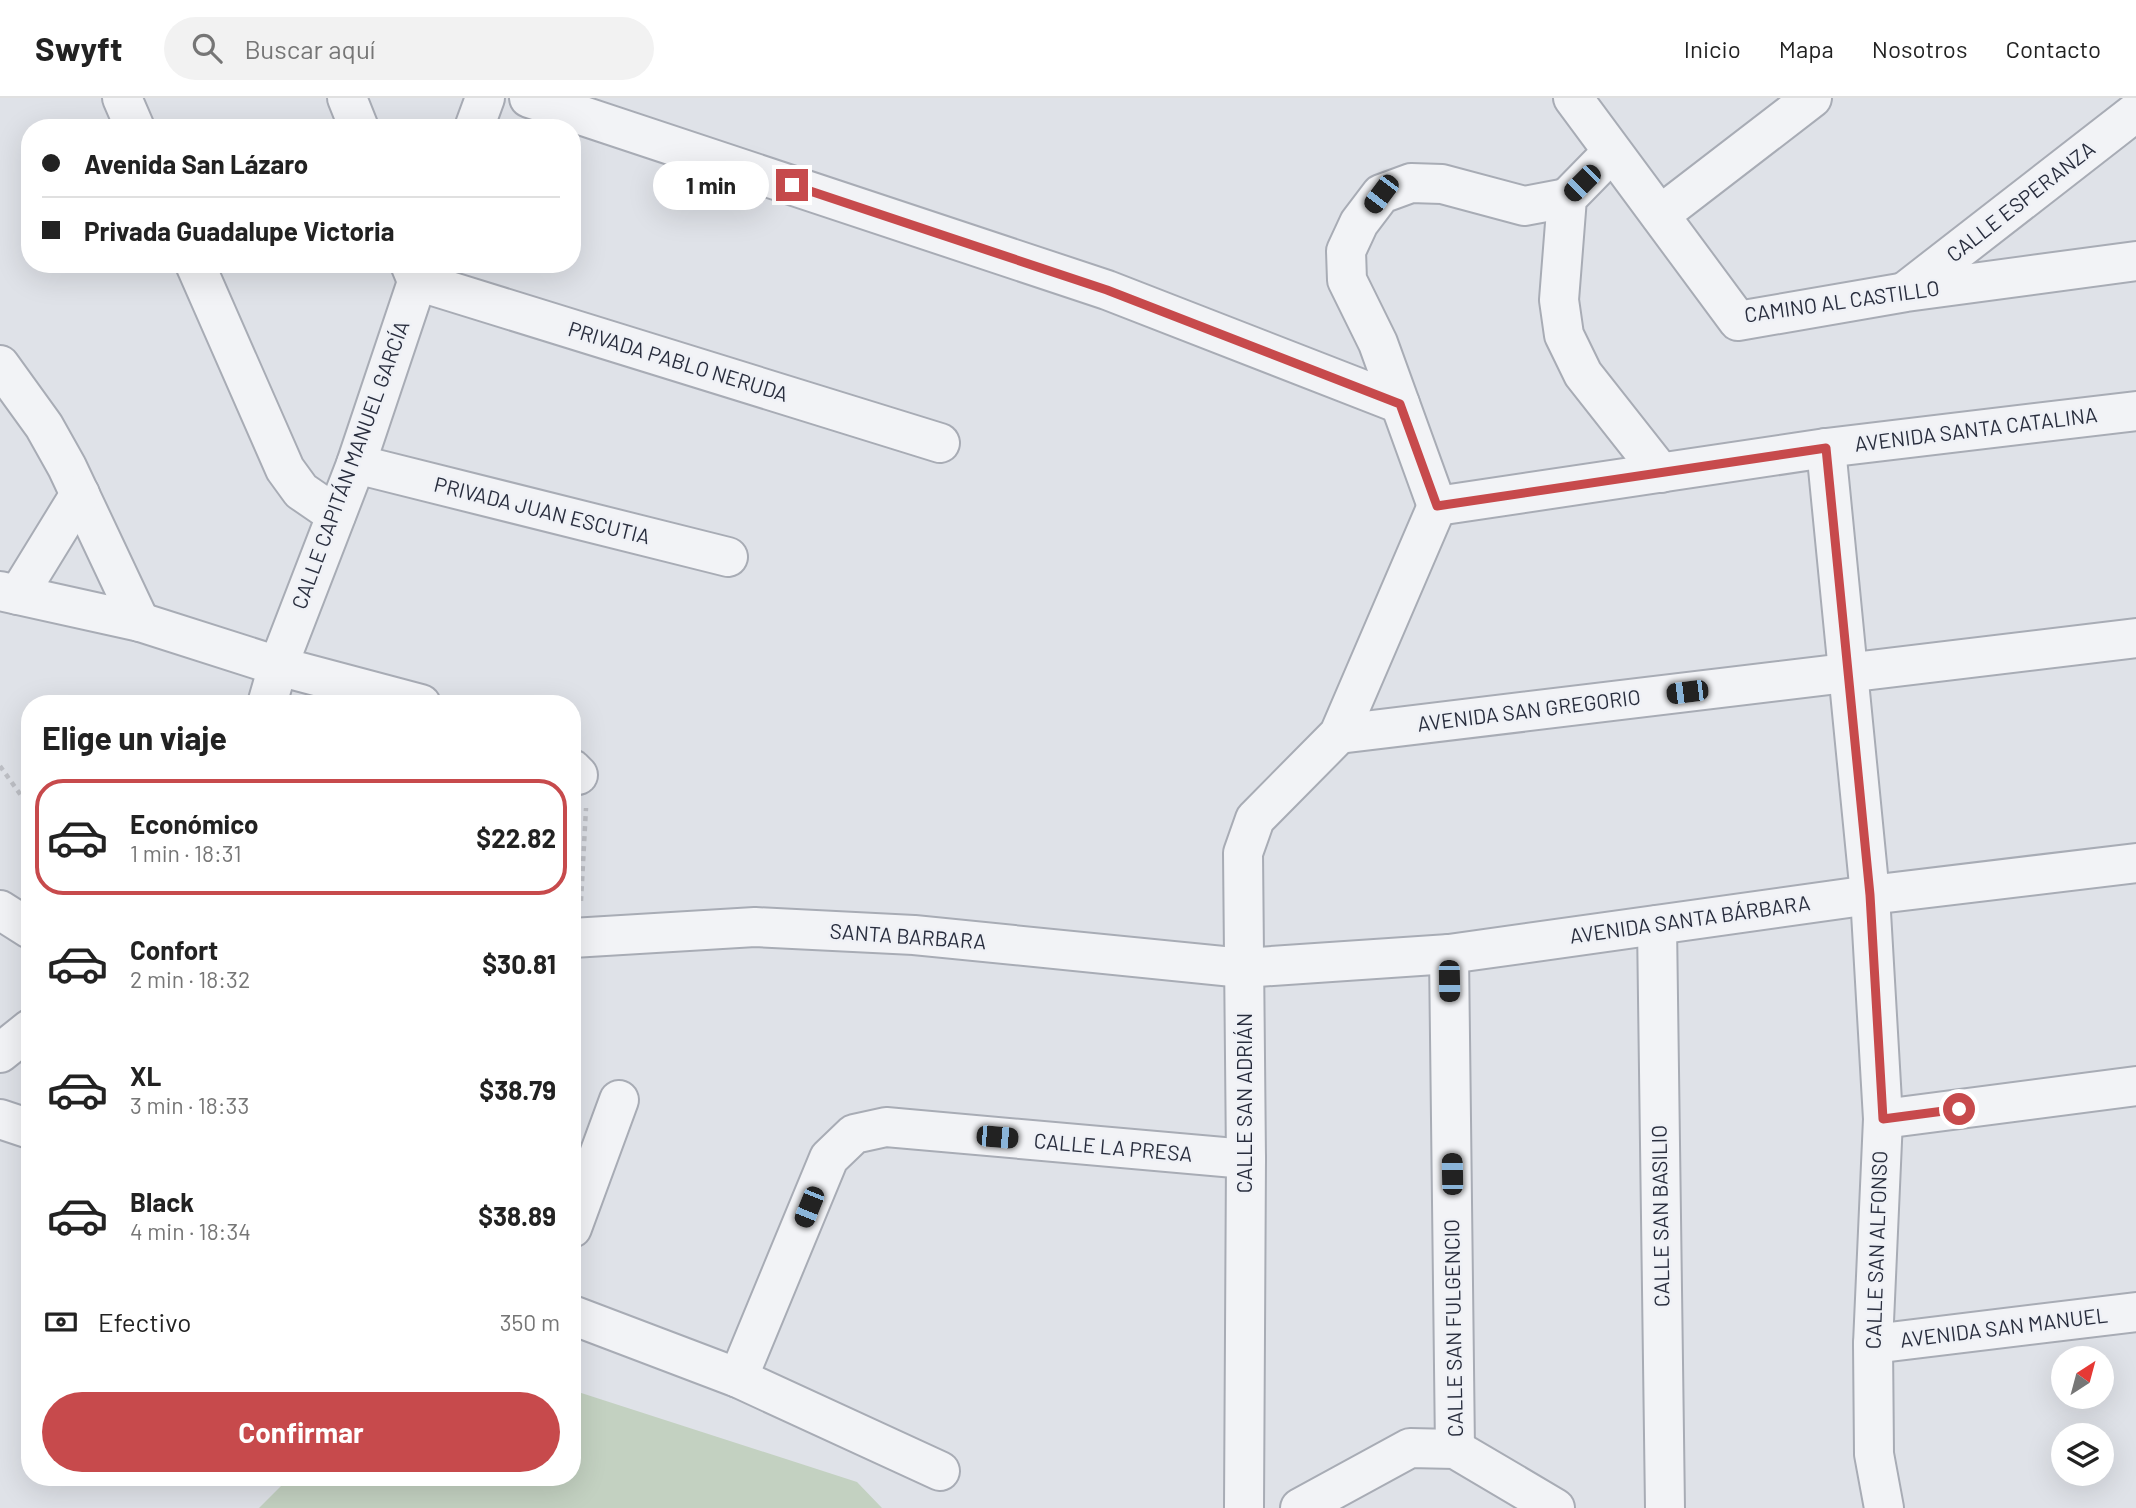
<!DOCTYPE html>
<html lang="es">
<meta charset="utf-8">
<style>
:root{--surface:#fff;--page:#f2f2f2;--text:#222;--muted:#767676;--line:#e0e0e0;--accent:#c74a4c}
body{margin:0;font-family:Barlow,sans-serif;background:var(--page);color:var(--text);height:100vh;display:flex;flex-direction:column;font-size:26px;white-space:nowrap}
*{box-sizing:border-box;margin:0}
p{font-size:23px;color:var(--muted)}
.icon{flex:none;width:38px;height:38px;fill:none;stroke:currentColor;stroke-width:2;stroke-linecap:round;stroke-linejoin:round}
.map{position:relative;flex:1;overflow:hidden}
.panel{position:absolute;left:21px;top:597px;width:560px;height:791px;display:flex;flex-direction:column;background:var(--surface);border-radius:28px;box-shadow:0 7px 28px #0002}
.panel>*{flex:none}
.top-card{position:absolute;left:21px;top:21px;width:560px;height:154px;border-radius:28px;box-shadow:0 7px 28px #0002;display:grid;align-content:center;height:154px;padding:0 21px;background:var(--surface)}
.needle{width:46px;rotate:36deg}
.controls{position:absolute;left:2051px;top:1248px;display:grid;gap:14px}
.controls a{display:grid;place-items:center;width:63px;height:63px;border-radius:50%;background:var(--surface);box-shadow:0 7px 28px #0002;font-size:35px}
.end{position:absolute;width:32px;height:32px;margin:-16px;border:9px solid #c74a4c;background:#fff;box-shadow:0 0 0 4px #fff}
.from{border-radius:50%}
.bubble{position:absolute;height:49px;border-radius:24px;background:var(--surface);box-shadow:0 7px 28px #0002;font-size:23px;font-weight:700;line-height:49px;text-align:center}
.car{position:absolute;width:21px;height:42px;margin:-21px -10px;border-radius:9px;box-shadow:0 0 5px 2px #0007;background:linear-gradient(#222 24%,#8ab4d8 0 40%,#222 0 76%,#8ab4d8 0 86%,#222 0)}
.top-card b{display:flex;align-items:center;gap:24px;height:66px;font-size:26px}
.top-card b+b{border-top:2px solid var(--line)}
.top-card i{width:18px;height:18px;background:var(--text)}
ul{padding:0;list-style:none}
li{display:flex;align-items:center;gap:21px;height:116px;margin:0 14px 10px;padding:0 7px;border:4px solid transparent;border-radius:28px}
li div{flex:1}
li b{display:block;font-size:26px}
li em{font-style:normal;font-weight:700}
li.active{border-color:var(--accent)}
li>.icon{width:63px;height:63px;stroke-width:1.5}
h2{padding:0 21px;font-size:32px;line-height:84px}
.pay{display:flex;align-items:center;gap:18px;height:77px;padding:0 21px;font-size:26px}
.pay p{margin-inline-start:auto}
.primary-button{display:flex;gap:14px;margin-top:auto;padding:14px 21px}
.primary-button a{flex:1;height:80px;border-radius:42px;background:var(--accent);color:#fff;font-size:28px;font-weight:700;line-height:80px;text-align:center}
header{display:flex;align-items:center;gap:42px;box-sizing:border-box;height:98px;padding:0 35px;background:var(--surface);border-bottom:2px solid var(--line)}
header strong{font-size:33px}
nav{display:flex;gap:38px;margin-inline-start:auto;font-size:24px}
.search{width:490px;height:63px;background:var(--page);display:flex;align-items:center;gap:18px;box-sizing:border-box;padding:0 24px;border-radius:38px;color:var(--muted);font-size:26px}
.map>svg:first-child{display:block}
.green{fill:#c3d1c1}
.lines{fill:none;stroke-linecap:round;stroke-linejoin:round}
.minor-casing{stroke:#a8acb5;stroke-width:42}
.path{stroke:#bec0c6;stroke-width:4.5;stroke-dasharray:5 5;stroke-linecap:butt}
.minor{stroke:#f2f3f6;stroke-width:38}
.route{stroke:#c74a4c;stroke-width:9}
.labels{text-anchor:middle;stroke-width:5;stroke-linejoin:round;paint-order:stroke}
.street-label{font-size:21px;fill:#292e3e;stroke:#eff1f6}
</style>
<header>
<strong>Swyft</strong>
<div class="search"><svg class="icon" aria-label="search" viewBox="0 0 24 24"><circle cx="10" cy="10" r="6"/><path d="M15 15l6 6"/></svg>Buscar aquí</div>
<nav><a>Inicio</a><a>Mapa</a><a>Nosotros</a><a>Contacto</a></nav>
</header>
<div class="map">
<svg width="2136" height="1410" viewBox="0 0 2136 1410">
<rect width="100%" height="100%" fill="#dfe2e8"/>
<polygon class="green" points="572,1292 857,1384 882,1410 259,1410 290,1379 572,1379"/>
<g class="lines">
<g class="minor-casing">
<g id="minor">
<polyline points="122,0 135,30"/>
<polyline points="347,0 359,30"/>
<polyline points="529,0 1107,192 1400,306"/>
<polyline points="1573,0 1738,223 1906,194 2136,163"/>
<polyline points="474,30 485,0"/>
<polyline points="1612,54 1567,100 1559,202 1564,237 1583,276 1661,375"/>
<polyline points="1660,117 1812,0"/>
<polyline points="195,166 285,371 301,393 336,417"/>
<polyline points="410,166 417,183 940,345"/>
<polyline points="1907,192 2136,14"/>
<polyline points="0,267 44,328 67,369 140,524"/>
<polyline points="1826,350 1870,797 1883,1021 1873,1246 1874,1356 1884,1410"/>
<polyline points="356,366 728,459"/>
<polyline points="1437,408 1826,350 2136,313"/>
<polyline points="1437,408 1378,245 1347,182 1346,153 1359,125 1381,96 1411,85 1442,86 1524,108 1567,100"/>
<polyline points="0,493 140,524 278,568 421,606"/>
<polyline points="18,497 80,396"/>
<polyline points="267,606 278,568 356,366 423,166"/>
<polyline points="1339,636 2136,540"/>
<polyline points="572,671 578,677"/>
<polyline points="0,812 30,831"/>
<polyline points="1657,827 1665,1410"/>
<polyline points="572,840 755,829 914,837 1243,870 1449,856 1870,797 2136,765"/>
<polyline points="1449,856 1455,1351"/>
<polyline points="0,955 30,931"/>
<polyline points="0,1021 30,1031"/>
<polyline points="1883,1021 2136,988"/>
<polyline points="572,1130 619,1002"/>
<polyline points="572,1217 738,1280 940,1373"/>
<polyline points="1873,1246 2136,1214"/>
<polyline points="738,1280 829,1060 854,1036 886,1029 1246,1061"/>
<polyline points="1244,1410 1246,1061 1243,755 1255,721 1339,636 1437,408"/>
<polyline points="1300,1410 1410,1350 1455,1351 1555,1410"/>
</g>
</g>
<g class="path">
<polyline points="0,668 25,703"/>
<polyline points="581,803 586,710"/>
</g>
<use href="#minor" class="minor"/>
</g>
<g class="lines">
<polyline class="route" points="792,87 1107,192 1400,306 1437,408 1826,350 1870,797 1883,1021 1959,1011"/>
</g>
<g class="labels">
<g class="street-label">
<text transform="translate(2021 104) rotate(-38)" y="7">CALLE ESPERANZA</text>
<text transform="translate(1842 204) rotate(-8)" y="7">CAMINO AL CASTILLO</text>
<text transform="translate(678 264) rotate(17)" y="7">PRIVADA PABLO NERUDA</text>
<text transform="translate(1976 332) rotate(-7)" y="7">AVENIDA SANTA CATALINA</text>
<text transform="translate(351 367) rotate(-70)" y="7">CALLE CAPITÁN MANUEL GARCÍA</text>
<text transform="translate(542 413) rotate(14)" y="7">PRIVADA JUAN ESCUTIA</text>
<text transform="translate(1529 613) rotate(-7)" y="7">AVENIDA SAN GREGORIO</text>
<text transform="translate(1690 822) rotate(-8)" y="7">AVENIDA SANTA BÁRBARA</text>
<text transform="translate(908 839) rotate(4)" y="7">SANTA BARBARA</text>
<text transform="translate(1245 1005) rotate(-90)" y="7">CALLE SAN ADRIÁN</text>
<text transform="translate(1113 1050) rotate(5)" y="7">CALLE LA PRESA</text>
<text transform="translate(1661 1118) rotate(-91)" y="7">CALLE SAN BASILIO</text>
<text transform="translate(1877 1152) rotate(-88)" y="7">CALLE SAN ALFONSO</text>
<text transform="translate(1454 1230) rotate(-91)" y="7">CALLE SAN FULGENCIO</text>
<text transform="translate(2004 1230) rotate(-7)" y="7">AVENIDA SAN MANUEL</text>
</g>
</g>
</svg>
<div class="controls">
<a><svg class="needle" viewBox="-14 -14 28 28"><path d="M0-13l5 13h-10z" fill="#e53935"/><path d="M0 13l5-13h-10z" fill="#767676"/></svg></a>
<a><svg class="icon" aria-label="layers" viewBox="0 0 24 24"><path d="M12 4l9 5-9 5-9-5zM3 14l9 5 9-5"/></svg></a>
</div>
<i class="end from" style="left:1959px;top:1011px"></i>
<i class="end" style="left:792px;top:87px"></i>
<div class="bubble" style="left:653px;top:63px;width:116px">1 min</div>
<i class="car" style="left:1582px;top:85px;rotate:225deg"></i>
<i class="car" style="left:1381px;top:96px;rotate:217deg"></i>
<i class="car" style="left:1687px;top:594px;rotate:263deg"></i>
<i class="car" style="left:1449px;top:883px;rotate:179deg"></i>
<i class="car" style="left:997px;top:1039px;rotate:95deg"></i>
<i class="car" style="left:1452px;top:1076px;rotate:359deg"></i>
<i class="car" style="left:809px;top:1109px;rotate:202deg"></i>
<div class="top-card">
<b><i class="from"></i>Avenida San Lázaro</b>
<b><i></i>Privada Guadalupe Victoria</b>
</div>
<section class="panel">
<h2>Elige un viaje</h2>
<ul>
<li class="active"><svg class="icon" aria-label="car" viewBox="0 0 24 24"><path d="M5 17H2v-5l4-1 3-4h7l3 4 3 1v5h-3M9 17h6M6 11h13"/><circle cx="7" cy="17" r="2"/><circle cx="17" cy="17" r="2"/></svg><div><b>Económico</b><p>1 min · 18:31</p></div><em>$22.82</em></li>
<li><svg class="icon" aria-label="car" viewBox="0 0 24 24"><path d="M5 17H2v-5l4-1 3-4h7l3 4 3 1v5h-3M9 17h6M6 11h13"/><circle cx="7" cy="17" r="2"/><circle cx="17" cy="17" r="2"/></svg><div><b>Confort</b><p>2 min · 18:32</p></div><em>$30.81</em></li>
<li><svg class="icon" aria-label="car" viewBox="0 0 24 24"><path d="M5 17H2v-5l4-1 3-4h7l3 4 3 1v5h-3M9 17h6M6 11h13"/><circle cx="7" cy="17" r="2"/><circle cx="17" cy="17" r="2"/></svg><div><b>XL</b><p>3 min · 18:33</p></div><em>$38.79</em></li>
<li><svg class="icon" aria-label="car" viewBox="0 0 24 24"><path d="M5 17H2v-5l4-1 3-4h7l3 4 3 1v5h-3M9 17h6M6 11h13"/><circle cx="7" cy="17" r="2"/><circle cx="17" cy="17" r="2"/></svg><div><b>Black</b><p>4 min · 18:34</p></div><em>$38.89</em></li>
</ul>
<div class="pay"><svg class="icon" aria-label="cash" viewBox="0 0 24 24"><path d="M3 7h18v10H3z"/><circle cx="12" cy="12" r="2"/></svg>Efectivo<p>350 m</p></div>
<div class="primary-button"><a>Confirmar</a></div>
</section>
</div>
